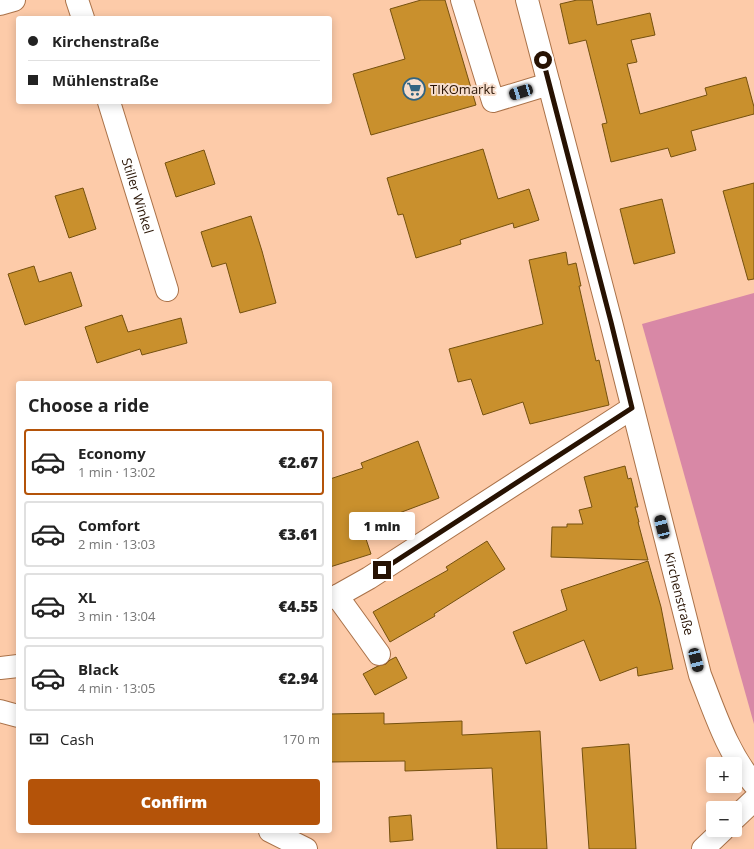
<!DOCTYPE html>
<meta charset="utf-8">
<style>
:root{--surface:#fff;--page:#f2f2f2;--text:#222;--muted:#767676;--line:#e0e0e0;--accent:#b45309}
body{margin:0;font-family:"Open Sans",sans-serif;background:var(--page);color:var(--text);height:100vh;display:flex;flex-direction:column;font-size:15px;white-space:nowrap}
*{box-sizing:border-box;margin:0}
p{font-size:13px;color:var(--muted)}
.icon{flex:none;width:22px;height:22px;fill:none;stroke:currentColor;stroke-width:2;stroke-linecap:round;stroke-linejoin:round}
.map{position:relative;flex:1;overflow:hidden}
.drawer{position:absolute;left:16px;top:381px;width:316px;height:452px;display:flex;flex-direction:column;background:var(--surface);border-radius:4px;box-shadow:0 2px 10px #0003}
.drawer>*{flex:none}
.guide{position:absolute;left:16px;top:16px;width:316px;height:88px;border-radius:4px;box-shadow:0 2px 10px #0003;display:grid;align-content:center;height:88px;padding:0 12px;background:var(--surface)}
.fabs{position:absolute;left:706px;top:757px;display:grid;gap:8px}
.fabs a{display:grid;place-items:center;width:36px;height:36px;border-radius:4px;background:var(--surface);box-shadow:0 2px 10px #0003;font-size:20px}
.end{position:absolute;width:18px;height:18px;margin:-9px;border:5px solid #271202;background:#fff;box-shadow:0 0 0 2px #fff}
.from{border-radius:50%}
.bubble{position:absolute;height:28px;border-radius:4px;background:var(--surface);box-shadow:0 2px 10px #0003;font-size:13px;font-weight:800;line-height:28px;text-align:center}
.car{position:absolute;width:12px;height:24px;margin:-12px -6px;border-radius:5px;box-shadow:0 0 3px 1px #0007;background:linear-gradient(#222 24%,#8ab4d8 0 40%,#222 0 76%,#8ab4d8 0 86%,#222 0)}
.guide b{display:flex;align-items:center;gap:14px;height:38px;font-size:15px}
.guide b+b{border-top:1px solid var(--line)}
.guide i{width:10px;height:10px;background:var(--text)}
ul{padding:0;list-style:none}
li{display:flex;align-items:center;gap:12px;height:66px;margin:0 8px 6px;padding:0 4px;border:2px solid var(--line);border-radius:4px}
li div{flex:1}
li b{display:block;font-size:15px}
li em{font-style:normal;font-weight:800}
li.selected{border-color:var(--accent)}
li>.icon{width:36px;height:36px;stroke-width:1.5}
h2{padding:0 12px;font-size:18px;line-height:48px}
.pay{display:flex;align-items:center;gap:10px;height:44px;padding:0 12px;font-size:15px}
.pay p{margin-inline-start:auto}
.action{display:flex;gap:8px;margin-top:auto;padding:8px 12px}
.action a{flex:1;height:46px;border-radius:4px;background:var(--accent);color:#fff;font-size:16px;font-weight:800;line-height:46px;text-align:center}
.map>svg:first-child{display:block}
.green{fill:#d888a6}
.building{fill:#c9902d;stroke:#75510f}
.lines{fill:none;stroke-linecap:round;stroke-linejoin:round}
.minor-casing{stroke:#aa7249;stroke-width:24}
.minor{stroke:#fff;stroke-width:22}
.route{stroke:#271202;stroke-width:5}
.labels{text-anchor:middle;stroke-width:4;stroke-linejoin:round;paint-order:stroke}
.poi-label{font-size:13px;fill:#271202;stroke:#f7decd;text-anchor:start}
.street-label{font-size:13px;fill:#271202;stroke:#f7decd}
</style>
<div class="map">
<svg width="754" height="849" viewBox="0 0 754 849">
<rect width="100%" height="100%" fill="#fdcba9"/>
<polygon class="green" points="754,293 754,724 642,324"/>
<g class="building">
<polygon points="421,0 445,0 476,105 371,135 353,74 405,59 390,9"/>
<polygon points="577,0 592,0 597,25 650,13 655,35 631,40 637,62 627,64 640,114 707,95 705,88 746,77 754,107 754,114 691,131 696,150 671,157 668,148 611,162 602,124 607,123 586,40 569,44 560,4"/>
<polygon points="483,149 498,199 529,189 539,220 514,228 513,223 460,240 461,244 416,258 403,214 398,215 387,178"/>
<polygon points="204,150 215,184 176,197 165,163"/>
<polygon points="754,183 754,279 748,280 723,191"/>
<polygon points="83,188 96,229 69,238 55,196"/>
<polygon points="662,199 675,253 634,264 620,209"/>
<polygon points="251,216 262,251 276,303 240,313 226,263 212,267 201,232"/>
<polygon points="566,252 568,265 576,263 581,286 579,286 596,361 599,360 609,405 530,424 523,402 483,415 471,379 458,382 449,349 543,324 529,260"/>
<polygon points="34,266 39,282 71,272 82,306 25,325 8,274"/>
<polygon points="122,315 128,332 181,318 187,343 142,355 140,349 97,363 85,327"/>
<polygon points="418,441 439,498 362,527 371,554 330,567 330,479 363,468 361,463"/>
<polygon points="625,466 628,479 631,478 638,507 635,507 639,522 638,522 648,560 551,557 552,527 567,527 567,524 583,524 579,510 592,507 584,477"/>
<polygon points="487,541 505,569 434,614 435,616 390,642 373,612 448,570 446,567"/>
<polygon points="648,561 661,607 673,669 638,676 637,667 600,681 584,640 526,664 513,632 567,610 561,590"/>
<polygon points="396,657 407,678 375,695 363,674 378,666 386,664 390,660"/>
<polygon points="384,713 384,724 462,721 462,735 540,731 547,849 497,849 492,768 405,771 405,761 330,762 330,714"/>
<polygon points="629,744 636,849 589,849 582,748"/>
<polygon points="411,815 413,840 390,842 389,817"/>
</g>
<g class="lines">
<g class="minor-casing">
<g id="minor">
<polyline points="77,0 83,18"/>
<polyline points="462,0 493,101 549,84"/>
<path id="s1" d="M527 0 611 322 700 675C715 713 727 752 754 784"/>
<polyline points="0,4 14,0"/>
<path id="s2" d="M109 102 167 290"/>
<polyline points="337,596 379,654"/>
<polyline points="330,598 337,596 369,578 632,408"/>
<polyline points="0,668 18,666"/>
<polyline points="0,711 18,716"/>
<polyline points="735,818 754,800"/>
<polyline points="270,831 306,849"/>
<polyline points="703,849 723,830"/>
</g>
</g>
<use href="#minor" class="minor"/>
</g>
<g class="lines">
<polyline class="route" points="382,570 632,408 611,322 543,60"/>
</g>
<defs>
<g id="supermarket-ring" transform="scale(1.15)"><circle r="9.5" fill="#f7decd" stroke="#316481" stroke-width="1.5"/><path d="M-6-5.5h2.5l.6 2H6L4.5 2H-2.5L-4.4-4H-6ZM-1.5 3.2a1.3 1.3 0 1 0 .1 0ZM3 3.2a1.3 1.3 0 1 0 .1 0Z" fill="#316481"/></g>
</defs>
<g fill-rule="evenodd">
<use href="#supermarket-ring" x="414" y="89"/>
</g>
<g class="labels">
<g class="poi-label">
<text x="430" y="94">TIKOmarkt</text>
</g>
<g class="street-label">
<text dy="5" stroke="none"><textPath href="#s2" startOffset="98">Stiller Winkel</textPath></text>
<text dy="5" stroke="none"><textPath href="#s1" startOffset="613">Kirchenstraße</textPath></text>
</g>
</g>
</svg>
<div class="fabs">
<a>+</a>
<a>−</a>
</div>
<i class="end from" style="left:543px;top:60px"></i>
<i class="end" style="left:382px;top:570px"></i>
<div class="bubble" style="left:349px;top:512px;width:66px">1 min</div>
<i class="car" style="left:521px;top:92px;rotate:253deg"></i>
<i class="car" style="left:662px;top:527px;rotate:346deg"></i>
<i class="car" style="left:696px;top:660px;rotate:166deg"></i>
<div class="guide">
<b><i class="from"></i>Kirchenstraße</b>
<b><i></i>Mühlenstraße</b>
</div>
<section class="drawer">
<h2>Choose a ride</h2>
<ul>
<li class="selected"><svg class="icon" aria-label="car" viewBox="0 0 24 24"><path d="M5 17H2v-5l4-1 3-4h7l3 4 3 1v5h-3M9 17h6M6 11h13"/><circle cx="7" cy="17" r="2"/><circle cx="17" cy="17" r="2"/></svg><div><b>Economy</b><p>1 min · 13:02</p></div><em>€2.67</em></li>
<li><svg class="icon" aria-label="car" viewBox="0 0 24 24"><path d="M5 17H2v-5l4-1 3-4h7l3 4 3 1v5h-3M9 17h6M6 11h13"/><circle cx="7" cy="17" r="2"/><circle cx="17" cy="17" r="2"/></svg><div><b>Comfort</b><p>2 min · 13:03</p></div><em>€3.61</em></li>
<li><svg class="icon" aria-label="car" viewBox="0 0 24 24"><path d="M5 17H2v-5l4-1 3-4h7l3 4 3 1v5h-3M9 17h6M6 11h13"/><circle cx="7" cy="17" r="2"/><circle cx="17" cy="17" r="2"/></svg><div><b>XL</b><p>3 min · 13:04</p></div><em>€4.55</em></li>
<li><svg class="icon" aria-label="car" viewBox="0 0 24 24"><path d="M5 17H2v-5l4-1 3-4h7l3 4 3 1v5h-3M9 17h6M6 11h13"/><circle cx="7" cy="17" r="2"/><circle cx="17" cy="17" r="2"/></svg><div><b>Black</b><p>4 min · 13:05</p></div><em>€2.94</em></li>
</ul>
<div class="pay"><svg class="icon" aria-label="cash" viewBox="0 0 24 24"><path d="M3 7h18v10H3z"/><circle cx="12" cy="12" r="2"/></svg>Cash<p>170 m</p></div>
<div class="action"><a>Confirm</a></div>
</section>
</div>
